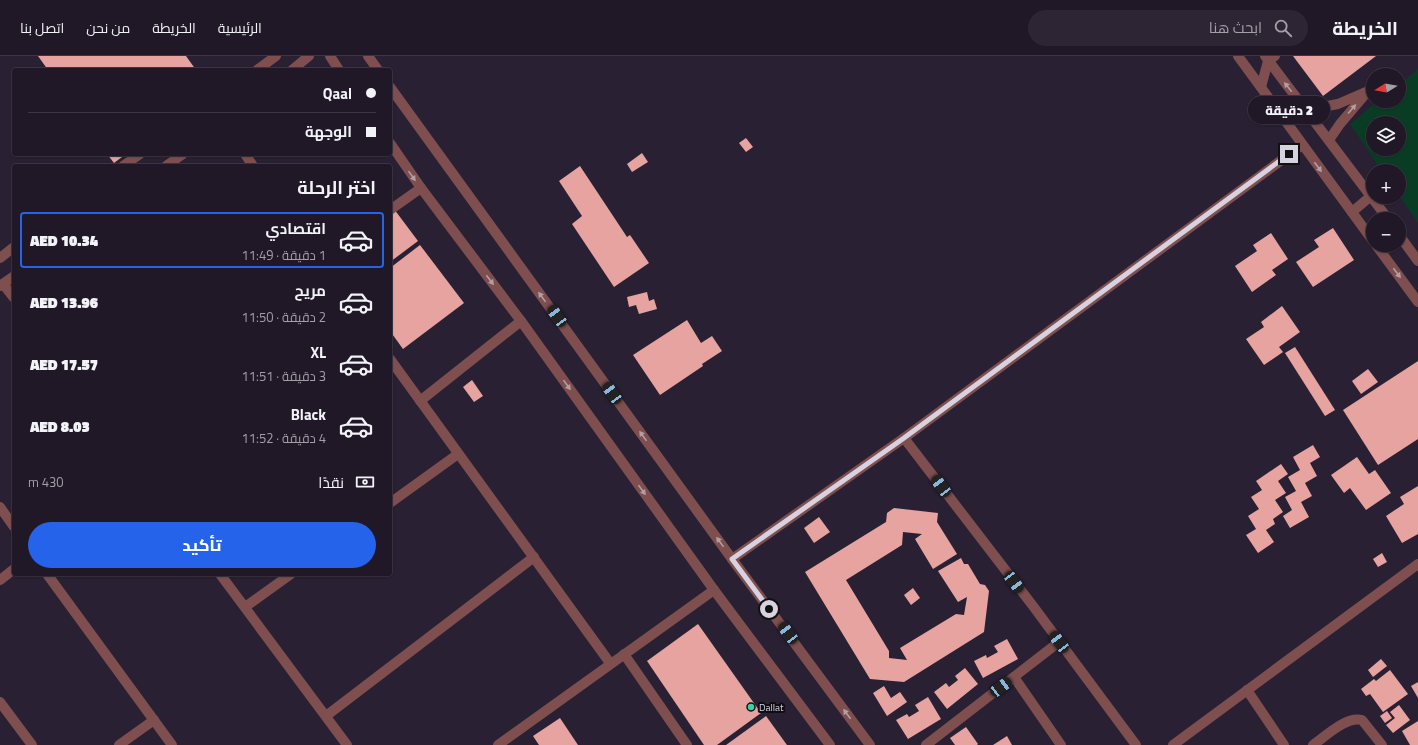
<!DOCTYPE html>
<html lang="ar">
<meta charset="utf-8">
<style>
:root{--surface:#201827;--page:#2d2533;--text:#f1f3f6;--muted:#a2a0a7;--line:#3d3744;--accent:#2563eb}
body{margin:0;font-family:"Titillium Web",Cairo,sans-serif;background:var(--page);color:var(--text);direction:rtl;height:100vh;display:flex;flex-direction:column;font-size:15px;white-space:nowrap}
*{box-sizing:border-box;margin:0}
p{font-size:13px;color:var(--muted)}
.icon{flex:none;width:22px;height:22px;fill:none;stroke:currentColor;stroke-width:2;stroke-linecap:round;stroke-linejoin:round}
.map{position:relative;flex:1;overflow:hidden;direction:ltr}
.details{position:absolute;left:12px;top:108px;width:380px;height:412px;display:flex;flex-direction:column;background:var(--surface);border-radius:4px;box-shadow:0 1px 3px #0004,0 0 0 1px var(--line);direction:rtl}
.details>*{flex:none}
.top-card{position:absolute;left:12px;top:12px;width:380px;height:88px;border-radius:4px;box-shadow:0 1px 3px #0004,0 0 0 1px var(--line);direction:rtl;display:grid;align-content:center;height:88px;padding:0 16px;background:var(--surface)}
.needle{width:26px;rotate:259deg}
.controls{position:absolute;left:1366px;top:12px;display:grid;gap:8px}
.controls a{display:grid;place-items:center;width:40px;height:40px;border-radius:50%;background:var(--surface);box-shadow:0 1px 3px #0004,0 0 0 1px var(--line);font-size:20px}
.end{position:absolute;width:18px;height:18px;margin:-9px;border:5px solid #d8d2e0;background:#111;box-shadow:0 0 0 2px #111}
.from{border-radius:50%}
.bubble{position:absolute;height:28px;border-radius:14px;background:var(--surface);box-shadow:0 1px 3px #0004,0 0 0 1px var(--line);font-size:13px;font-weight:800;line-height:28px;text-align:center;direction:rtl}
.car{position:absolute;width:12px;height:24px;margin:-12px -6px;border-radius:5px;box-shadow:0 0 3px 1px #0007;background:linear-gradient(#222 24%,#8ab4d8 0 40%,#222 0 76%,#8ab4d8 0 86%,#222 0)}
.top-card b{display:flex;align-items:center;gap:14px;height:38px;font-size:15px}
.top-card b+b{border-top:1px solid var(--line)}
.top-card i{width:10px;height:10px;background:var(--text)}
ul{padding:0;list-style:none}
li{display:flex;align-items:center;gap:12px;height:56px;margin:0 8px 6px;padding:0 8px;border:2px solid transparent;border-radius:4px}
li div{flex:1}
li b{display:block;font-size:15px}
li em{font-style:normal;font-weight:800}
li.current{border-color:var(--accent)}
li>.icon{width:36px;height:36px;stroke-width:1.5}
h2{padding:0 16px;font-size:18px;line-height:48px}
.pay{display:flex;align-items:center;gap:10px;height:44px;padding:0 16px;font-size:15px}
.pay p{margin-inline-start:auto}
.primary-button{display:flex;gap:8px;margin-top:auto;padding:8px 16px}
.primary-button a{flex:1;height:46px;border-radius:24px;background:var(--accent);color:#fff;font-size:16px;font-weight:800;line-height:46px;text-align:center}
header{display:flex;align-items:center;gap:24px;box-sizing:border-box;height:56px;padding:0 20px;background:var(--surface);border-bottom:1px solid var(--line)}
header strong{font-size:19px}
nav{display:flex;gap:22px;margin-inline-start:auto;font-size:14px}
.search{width:280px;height:36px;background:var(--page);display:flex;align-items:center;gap:10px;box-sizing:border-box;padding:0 14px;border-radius:22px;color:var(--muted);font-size:15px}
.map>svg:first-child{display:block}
.green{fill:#083d24;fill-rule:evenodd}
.building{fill:#e7a39f}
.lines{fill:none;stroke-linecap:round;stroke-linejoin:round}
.minor{stroke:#7e4f4e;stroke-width:10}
.oneway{fill:#b49ea6}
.route{stroke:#d8d2e0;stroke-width:5}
.poi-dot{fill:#33d4a8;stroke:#100c15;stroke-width:1.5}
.labels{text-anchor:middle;stroke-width:4;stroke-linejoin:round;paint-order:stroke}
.poi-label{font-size:10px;fill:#d8d2e0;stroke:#100c15;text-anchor:start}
</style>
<header>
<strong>الخريطة</strong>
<div class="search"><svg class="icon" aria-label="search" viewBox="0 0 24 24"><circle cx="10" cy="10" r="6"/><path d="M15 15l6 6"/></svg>ابحث هنا</div>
<nav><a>الرئيسية</a><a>الخريطة</a><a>من نحن</a><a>اتصل بنا</a></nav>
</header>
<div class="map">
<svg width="1418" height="689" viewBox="0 0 1418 689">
<rect width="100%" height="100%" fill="#2a2034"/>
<path class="green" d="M1418 13V167L1399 139V115H1382L1350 68 1378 45H1399V29ZM1373 67H1399V93H1373Z"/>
<g class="building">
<polygon points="38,0 186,0 196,14 48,14"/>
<polygon points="1293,0 1376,0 1323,40"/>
<polygon points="746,82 753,91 746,96 739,87"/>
<polygon points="642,97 648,106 632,116 627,108"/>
<polygon points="107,98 126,98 114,107"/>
<polygon points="580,110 627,181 630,179 649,207 614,231 572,168 582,160 559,125"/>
<polygon points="394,153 418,185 390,206 390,156"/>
<polygon points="1333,172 1354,204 1313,231 1296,206 1319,191 1314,184"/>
<polygon points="1271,177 1288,203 1272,214 1276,219 1252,236 1235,210 1257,195 1253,189"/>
<polygon points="420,189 464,247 403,293 390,275 390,212"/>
<polygon points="647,236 649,245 654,243 657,253 639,258 636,249 629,251 627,241"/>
<polygon points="1282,250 1300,276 1279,291 1283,296 1264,309 1246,283 1264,271 1261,266"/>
<polygon points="687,264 701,287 712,280 722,295 702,308 703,310 660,339 633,299"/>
<polygon points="1295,291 1335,354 1325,360 1285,297"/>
<polygon points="1418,305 1418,383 1378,409 1343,354"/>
<polygon points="1368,313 1378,326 1361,338 1352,325"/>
<polygon points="472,324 483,340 474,346 463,331"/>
<polygon points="1313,389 1320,401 1310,407 1317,420 1305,427 1312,440 1301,446 1309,461 1290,472 1283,460 1292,454 1285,441 1296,435 1288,421 1300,414 1293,401"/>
<polygon points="1357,401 1369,418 1375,414 1391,437 1366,454 1350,432 1344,437 1331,419"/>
<polygon points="1281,408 1288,418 1278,425 1286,437 1275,444 1283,456 1273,463 1275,468 1266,474 1274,486 1258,497 1246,479 1256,473 1248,460 1259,453 1251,441 1262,434 1256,425"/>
<polygon points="1418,430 1418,478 1402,487 1386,460 1404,448 1400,441"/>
<polygon points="894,452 938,457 937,466 957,498 933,513 915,483 922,478 903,476 902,489 846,524 889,595 889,602 907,604 900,592 956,558 964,559 967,541 958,546 938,515 961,502 964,508 968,508 980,528 985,529 989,535 984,576 904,626 870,623 805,516 886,466 887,457"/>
<polygon points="819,461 830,476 814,487 804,472"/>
<polygon points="1382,497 1387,506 1378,511 1373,503"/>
<polygon points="913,532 920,542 911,549 904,539"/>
<polygon points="698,568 761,657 717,689 704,689 647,605"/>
<polygon points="1007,583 1018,603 983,622 974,605 986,599 987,602 998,596 994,590"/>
<polygon points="1381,603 1387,610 1373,621 1368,614"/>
<polygon points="965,612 978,628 947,653 934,636 946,627 949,631 958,624 955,620"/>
<polygon points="1390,614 1408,638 1383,656 1370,638 1366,640 1361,633 1374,623 1376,625"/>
<polygon points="1418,626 1418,642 1411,630"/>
<polygon points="884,630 891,642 900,636 907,646 887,660 873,637"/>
<polygon points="928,641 941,663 908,683 896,664 907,658 909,661 919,655 915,649"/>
<polygon points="1399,649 1410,664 1393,677 1386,669 1395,662 1390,656"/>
<polygon points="1387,655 1392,662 1385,667 1380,660"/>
<polygon points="766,660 787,689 726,689"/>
<polygon points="560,662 578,689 539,689 533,680"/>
<polygon points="1418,665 1418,689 1410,689 1402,675"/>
<polygon points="966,671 978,688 977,689 955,689 950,682"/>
<polygon points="1007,680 1012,689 993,689"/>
</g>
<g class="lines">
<g class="minor">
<polyline points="330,0 339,14"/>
<polyline points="368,0 378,14"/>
<polyline points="1238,0 1373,185"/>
<polyline points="1265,0 1388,163"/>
<polyline points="257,14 276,0"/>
<polyline points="292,14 309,0"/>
<polyline points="390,31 732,503 870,689"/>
<polyline points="1261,31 1268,5 1275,0"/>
<polyline points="1306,54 1338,48 1368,35 1340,68 1329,84"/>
<polyline points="390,87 421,132 521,265 714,534 830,689"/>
<polyline points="245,98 253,110"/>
<polyline points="123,110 140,98"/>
<polyline points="166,110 183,98"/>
<polyline points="390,154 421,132"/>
<polyline points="1352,156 1371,140"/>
<polyline points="1399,179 1418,205"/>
<polyline points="1376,189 1418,246"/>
<polyline points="0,202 14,191"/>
<polyline points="3,228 14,242"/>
<polyline points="0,230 14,220"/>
<polyline points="390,303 610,607"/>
<polyline points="420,345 521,265"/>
<polyline points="904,382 1033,550 1136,689"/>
<polyline points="390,447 458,398"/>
<polyline points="0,451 14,471"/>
<polyline points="732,503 904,382 1302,89"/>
<polyline points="47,518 172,689"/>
<polyline points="220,518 347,689"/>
<polyline points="0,524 14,513"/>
<polyline points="245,551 291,518"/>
<polyline points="624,598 687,689"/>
<polyline points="1014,621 1061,689"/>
<polyline points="1247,634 1284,689"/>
<polyline points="0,646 32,689"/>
<polyline points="326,660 534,501"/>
<polyline points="119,689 154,664"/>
<polyline points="498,689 714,534"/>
<polyline points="926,689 1059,586"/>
<polyline points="1173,689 1418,508"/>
<path d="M1313 689C1326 680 1346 660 1362 664L1382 689"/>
</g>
</g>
<defs><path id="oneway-solid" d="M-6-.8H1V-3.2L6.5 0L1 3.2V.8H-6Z"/></defs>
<g class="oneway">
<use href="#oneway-solid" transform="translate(1288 31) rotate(-128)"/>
<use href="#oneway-solid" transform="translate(1352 53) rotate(-49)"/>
<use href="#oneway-solid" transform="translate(1318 111) rotate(53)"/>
<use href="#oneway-solid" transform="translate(412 120) rotate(55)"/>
<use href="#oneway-solid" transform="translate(1397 217) rotate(53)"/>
<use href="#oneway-solid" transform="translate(490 224) rotate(53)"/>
<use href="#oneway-solid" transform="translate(542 241) rotate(-126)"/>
<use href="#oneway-solid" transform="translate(567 329) rotate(54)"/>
<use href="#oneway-solid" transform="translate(643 380) rotate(-126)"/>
<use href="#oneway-solid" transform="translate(642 434) rotate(54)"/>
<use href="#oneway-solid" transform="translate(720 486) rotate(-126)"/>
<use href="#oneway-solid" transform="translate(847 658) rotate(-127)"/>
</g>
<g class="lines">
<polyline class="route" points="769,553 732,503 904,382 1289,98"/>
</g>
<circle class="poi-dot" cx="751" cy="651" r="4"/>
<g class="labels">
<g class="poi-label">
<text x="759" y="655">Dallat</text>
</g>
</g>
</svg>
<div class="controls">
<a><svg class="needle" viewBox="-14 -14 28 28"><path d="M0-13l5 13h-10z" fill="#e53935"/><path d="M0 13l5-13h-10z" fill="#a2a0a7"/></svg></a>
<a><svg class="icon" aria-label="layers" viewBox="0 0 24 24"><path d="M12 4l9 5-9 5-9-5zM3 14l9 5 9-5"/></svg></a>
<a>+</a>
<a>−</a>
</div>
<i class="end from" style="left:769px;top:553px"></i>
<i class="end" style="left:1289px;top:98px"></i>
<div class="bubble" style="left:1248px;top:40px;width:82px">2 دقيقة</div>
<i class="car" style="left:557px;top:260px;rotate:324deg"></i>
<i class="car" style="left:612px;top:337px;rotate:324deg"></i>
<i class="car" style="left:941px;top:430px;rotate:323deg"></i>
<i class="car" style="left:1014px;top:526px;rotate:143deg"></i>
<i class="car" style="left:788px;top:577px;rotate:323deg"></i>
<i class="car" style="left:1059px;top:586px;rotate:323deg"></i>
<i class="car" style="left:1001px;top:631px;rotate:53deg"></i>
<div class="top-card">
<b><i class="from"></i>Qaal</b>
<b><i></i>الوجهة</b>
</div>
<section class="details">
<h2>اختر الرحلة</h2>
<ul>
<li class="current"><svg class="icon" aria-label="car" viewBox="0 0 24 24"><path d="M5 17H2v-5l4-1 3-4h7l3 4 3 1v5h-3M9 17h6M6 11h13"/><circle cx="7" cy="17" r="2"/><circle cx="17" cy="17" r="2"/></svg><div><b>اقتصادي</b><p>1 دقيقة · 11:49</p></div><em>AED 10.34</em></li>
<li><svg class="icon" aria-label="car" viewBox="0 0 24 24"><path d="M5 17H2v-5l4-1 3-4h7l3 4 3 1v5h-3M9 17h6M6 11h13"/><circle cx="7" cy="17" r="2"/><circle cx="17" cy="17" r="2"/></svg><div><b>مريح</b><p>2 دقيقة · 11:50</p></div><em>AED 13.96</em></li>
<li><svg class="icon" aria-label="car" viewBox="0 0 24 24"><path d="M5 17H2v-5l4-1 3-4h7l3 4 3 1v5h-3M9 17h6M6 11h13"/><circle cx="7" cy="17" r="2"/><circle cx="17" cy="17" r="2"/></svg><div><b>XL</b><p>3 دقيقة · 11:51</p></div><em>AED 17.57</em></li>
<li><svg class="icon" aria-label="car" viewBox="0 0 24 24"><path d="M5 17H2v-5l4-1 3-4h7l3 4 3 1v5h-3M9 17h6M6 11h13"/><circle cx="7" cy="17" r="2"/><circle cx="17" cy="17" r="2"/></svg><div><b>Black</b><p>4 دقيقة · 11:52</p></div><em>AED 8.03</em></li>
</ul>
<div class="pay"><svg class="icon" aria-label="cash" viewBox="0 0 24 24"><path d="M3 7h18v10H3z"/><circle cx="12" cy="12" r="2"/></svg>نقدًا<p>430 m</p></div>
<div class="primary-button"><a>تأكيد</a></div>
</section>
</div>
